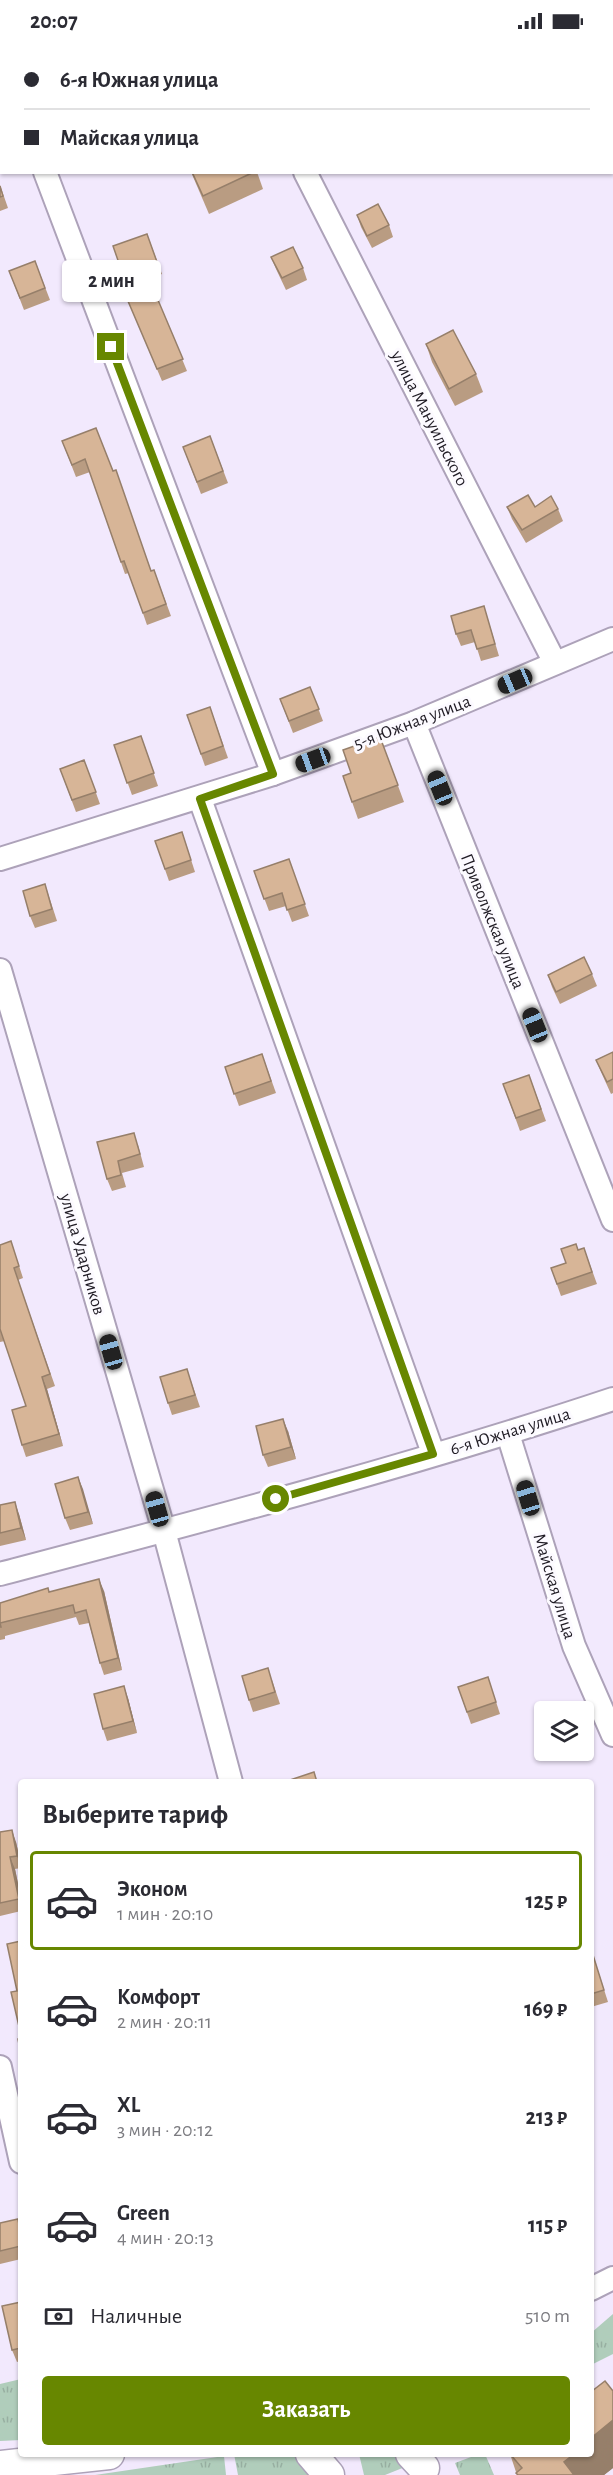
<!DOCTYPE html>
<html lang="ru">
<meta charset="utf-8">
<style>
:root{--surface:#fff;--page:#f2f2f3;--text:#2b2b33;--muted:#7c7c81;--line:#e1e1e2;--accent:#678700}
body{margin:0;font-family:"Alegreya Sans",sans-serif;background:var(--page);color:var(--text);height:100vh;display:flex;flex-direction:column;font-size:22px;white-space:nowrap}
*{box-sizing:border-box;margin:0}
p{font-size:20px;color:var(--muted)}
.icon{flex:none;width:33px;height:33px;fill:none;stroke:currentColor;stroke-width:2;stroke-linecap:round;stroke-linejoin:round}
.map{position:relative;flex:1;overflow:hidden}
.panel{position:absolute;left:18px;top:1737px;width:576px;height:678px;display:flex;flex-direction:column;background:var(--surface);border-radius:6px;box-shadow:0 2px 4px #0004}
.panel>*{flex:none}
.top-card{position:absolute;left:0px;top:0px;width:614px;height:132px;box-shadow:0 2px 4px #0004;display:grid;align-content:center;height:132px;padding:0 24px;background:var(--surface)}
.fabs{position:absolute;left:534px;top:1659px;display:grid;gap:12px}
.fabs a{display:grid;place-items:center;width:60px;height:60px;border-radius:6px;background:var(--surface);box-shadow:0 2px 4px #0004;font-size:30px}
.end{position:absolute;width:27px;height:27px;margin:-14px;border:8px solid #678700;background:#fff;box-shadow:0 0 0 3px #fff}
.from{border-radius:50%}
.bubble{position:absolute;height:42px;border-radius:6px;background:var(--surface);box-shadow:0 2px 4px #0004;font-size:20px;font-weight:700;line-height:42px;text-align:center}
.car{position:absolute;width:18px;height:36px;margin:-18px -9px;border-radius:8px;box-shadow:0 0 4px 2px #0007;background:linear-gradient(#222 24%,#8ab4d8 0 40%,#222 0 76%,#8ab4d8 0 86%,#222 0)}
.top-card b{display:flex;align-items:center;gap:21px;height:57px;font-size:22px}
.top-card b+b{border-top:2px solid var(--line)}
.top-card i{width:15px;height:15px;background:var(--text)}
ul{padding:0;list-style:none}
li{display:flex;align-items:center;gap:18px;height:99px;margin:0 12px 9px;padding:0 12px;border:3px solid transparent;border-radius:6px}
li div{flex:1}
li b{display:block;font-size:22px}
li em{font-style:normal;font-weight:700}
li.current{border-color:var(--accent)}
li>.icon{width:54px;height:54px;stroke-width:1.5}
h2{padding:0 24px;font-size:27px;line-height:72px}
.pay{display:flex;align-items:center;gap:15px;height:66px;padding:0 24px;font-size:22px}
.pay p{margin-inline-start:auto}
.action{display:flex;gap:12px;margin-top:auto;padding:12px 24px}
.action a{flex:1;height:69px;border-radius:6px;background:var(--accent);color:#fff;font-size:24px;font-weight:700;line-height:69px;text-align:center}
.status{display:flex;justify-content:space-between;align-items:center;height:42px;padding:0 30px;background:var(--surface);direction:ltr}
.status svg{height:16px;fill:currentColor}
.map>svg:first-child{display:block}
.grass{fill:url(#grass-tufts)}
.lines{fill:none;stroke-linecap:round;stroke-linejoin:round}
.minor-casing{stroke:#ada2b9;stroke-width:26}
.major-casing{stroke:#ada2b9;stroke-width:33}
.minor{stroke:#fff;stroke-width:22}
.major{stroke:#fff;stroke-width:30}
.wall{fill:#b99c82}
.shaded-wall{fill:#967f6a}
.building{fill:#d7b597;stroke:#967f6a;stroke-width:1.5}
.route{stroke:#678700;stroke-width:8}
.labels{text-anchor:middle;stroke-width:6;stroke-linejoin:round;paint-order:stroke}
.street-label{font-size:18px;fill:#1f1b24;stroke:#fcfaff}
</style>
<div class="status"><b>20:07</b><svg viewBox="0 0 49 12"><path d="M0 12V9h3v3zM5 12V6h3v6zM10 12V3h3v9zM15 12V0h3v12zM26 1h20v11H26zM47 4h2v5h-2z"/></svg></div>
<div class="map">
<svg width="613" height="2433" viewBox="0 0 613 2433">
<defs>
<pattern id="grass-tufts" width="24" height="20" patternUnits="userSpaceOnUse" patternTransform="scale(1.5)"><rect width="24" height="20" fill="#b0cdbb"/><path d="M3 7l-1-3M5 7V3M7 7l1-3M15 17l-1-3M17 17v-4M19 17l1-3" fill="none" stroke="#97afa1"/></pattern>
</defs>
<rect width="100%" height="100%" fill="#f2e9fd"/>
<g class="grass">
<polygon points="613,2272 613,2312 591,2323 591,2291"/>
<polygon points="21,2337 21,2398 0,2399 0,2342"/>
<path d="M234 2412C278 2412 292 2405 328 2433H238Z"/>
<polygon points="359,2412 408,2412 415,2421 385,2433 364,2433"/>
<polygon points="479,2412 485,2412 494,2433 460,2433 455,2421"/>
<polygon points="224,2414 226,2433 95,2433"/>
</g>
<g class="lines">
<g class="minor-casing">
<g id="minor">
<polyline points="127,0 127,2"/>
<polyline points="552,0 553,2"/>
<polyline points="229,2 233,0"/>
<polyline points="0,81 2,80"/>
<polyline points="612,103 613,104"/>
<polyline points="45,130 273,732"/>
<polyline points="305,130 555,621"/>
<polyline points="414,681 613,1178"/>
<polyline points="200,757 433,1411"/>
<polyline points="0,817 273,732 414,681 613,597"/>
<polyline points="0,928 164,1489 231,1740"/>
<polyline points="508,1392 574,1604 613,1693"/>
<path d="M0 1532C205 1478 412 1424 613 1357"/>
<polyline points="0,2025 21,2120"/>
<polyline points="591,2247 613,2236"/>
</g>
</g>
<g class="major-casing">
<g id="major">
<polyline points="311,2412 329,2433"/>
<polyline points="411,2412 424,2426"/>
<polyline points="0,2424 109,2412"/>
</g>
</g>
<use href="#minor" class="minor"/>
<use href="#major" class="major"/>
</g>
<g class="wall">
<polygon points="0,33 2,37 2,60 0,60"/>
<polygon points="191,130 257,130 263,147 209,172"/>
<polygon points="0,143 8,166 0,169"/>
<polygon points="357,173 389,183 393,195 372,206 361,185"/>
<polygon points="147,192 162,232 149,237 187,329 162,339 125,252 129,250"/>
<polygon points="271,215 303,226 307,238 286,248 276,227"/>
<polygon points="35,219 50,258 24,268 9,229"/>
<polygon points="426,302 476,332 483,350 455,364 432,320"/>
<polygon points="96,386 151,529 154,528 171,574 147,583 129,531 125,532 90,430 76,435 62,399"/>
<polygon points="210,394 228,441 201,452 183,405"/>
<polygon points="507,465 535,465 558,467 563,479 526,501 512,477"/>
<polygon points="484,564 499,614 481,619 475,600 461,604 456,592"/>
<polygon points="310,645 323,679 293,691 280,657"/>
<polygon points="210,665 228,716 205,724 187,673"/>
<polygon points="141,694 158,744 132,753 114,703"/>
<polygon points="380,695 404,760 358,777 343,734 351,731"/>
<polygon points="84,718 100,762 76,770 60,727"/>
<polygon points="182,790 195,830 169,839 155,799"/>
<polygon points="289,817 309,874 292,880 286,864 269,869 254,829"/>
<polygon points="45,842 57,879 35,886 30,874"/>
<polygon points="592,932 597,944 560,962 552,945 548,933"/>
<polygon points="613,1010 613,1051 611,1052 601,1030 596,1018"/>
<polygon points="262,1012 276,1051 239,1064 225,1025"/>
<polygon points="529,1033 546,1079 520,1089 503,1042"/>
<polygon points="97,1100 138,1103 144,1125 122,1131 126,1145 112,1149 107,1137"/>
<polygon points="11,1199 23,1236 18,1238 55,1344 47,1347 63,1404 26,1415 22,1403 26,1364 5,1299 0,1300 0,1203"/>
<polygon points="584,1206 597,1242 561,1254 551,1226 566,1221 578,1208"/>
<polygon points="191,1339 200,1365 172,1373 168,1361"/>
<polygon points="288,1389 296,1417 268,1425 263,1413"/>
<polygon points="78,1435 93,1482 70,1488 65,1476"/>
<polygon points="0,1463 19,1472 26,1498 0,1504"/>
<polygon points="104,1549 122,1628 104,1633 100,1621 89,1581 79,1583 76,1575 5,1594 5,1597 0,1598 0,1561 50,1550"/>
<polygon points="488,1635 500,1672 471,1682 458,1645"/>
<polygon points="272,1638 280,1662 253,1670 249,1658"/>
<polygon points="128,1656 137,1691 107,1699 103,1687"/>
<polygon points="0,1790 16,1800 21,1822 21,1826 15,1827 21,1856 21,1869 0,1874"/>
<polygon points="593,1913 608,1960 591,1965 591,1914"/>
<polygon points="0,2181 21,2185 21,2217 0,2222"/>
<polygon points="21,2260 21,2319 17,2320 12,2308"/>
<polygon points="592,2349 613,2349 613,2426 604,2433 517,2433 510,2412"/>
</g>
<g class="shaded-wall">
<polygon points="42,1335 47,1347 63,1404 59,1392"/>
<polygon points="283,1377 288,1389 296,1417 291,1405"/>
<polygon points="78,1435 83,1447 93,1482 88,1470"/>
<polygon points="15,1460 19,1472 26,1498 21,1486"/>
<polygon points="99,1537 104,1549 122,1628 118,1616"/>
<polygon points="124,1644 128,1656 137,1691 133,1679"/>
<polygon points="12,1788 16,1800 21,1823 17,1814"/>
<polygon points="10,1815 15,1827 21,1856 21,1861"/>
<polygon points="613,2378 613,2426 604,2433 568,2433 564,2420 574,2412 591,2412 591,2396"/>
</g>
<g class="building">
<polygon points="73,0 112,0 112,2 74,2"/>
<polygon points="304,0 334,0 335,2 305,2"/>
<polygon points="0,33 2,37 2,46 0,47"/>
<polygon points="192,130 254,130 203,154"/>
<polygon points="0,144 3,154 0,155"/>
<polygon points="378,162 389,183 367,194 357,173"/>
<polygon points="147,192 157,220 144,225 183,317 157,327 125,252 129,250 113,204"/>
<polygon points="293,205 303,226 282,236 271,215"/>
<polygon points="35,219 45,246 20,256 9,229"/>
<polygon points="453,288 476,332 449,347 426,302"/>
<polygon points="96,386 113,429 116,428 151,529 154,528 166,562 143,571 124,519 121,520 85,417 72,423 62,399"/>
<polygon points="210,394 223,429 197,440 183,405"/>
<polygon points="528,453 535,465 551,454 558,467 522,488 507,465"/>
<polygon points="484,564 495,602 477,607 471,588 456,592 451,574"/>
<polygon points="310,645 319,667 289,679 280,657"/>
<polygon points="210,665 223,704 201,712 187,673"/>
<polygon points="141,694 154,731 127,741 114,703"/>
<polygon points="380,695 398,743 352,760 343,734 351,731 343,708"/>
<polygon points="84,718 96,750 72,758 60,727"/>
<polygon points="182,790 191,818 165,827 155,799"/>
<polygon points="289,817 305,862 287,868 282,851 264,857 254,829"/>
<polygon points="45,842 52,867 30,874 23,849"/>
<polygon points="584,915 592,932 556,950 548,933"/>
<polygon points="613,1010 613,1037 607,1040 596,1018"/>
<polygon points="262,1012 271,1039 234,1052 225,1025"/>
<polygon points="529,1033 541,1067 516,1076 503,1042"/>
<polygon points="134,1091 140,1112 118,1119 121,1133 107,1137 97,1100"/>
<polygon points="11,1199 19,1224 14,1226 50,1332 42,1335 59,1392 22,1403 12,1368 26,1364 0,1287 0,1203"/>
<polygon points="576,1202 578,1208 584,1206 592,1230 557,1242 551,1226 566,1221 561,1207"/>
<polygon points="187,1327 195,1353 168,1361 160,1335"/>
<polygon points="283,1377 291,1405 263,1413 256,1384"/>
<polygon points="78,1435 88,1470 65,1476 55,1442"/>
<polygon points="15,1460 21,1486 0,1491 0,1463"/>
<polygon points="99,1537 118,1616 100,1621 86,1568 75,1571 73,1563 0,1581 1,1585 0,1585 0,1561 48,1546 49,1550"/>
<polygon points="268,1626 275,1650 249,1658 242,1634"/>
<polygon points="488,1635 496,1660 467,1670 458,1645"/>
<polygon points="124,1644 133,1679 103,1687 94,1652"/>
<polygon points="314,1730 317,1740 284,1740"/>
<polygon points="12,1788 17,1814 10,1815 19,1857 0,1861 0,1790"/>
<polygon points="21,1899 21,1993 11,1950 17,1949 7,1902"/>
<polygon points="593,1913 604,1948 591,1952 591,1914"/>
<polygon points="21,1996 21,2013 18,1997"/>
<polygon points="18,2177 21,2193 21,2204 0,2209 0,2181"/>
<polygon points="21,2260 21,2306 12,2308 2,2264"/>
<polygon points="605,2339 613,2349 613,2378 591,2396 591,2348 592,2349"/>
<polygon points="510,2412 574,2412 564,2420 574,2433 518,2433 516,2431 522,2426"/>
</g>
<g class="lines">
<polyline class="route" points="111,305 273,732 200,757 433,1412 276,1457"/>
</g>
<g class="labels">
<g class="street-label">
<text transform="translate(430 376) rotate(63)" y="6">улица Мануильского</text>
<text transform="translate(412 680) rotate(-21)" y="6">5-я Южная улица</text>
<text transform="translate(493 879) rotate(68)" y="6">Приволжская улица</text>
<text transform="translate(83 1212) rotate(74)" y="6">улица Ударников</text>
<text transform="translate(510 1389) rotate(-17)" y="6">6-я Южная улица</text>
<text transform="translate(555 1544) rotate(73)" y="6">Майская улица</text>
</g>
</g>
</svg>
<div class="fabs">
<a><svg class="icon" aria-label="layers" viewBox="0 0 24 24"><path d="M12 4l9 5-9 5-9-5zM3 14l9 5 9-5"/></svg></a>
</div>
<i class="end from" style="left:276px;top:1457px"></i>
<i class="end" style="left:111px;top:305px"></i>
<div class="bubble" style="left:62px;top:218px;width:99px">2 мин</div>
<i class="car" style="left:515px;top:639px;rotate:247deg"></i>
<i class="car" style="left:313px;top:718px;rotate:250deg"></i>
<i class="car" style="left:440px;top:746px;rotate:338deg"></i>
<i class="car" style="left:535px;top:983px;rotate:338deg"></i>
<i class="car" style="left:111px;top:1310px;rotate:344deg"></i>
<i class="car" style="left:528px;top:1456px;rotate:343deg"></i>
<i class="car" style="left:157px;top:1467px;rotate:344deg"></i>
<div class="top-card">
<b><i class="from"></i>6-я Южная улица</b>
<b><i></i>Майская улица</b>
</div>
<section class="panel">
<h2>Выберите тариф</h2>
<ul>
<li class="current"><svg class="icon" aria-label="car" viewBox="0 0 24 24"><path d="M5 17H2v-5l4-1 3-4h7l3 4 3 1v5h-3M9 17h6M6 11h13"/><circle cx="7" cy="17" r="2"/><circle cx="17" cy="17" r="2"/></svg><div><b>Эконом</b><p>1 мин · 20:10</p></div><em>125 ₽</em></li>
<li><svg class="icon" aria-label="car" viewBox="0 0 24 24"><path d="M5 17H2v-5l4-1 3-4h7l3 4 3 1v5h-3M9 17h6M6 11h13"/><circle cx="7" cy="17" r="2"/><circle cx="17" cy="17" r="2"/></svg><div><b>Комфорт</b><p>2 мин · 20:11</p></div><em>169 ₽</em></li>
<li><svg class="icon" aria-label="car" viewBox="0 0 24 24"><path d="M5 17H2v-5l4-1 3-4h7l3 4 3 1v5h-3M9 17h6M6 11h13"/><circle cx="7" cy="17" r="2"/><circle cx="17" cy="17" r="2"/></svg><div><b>XL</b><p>3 мин · 20:12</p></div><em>213 ₽</em></li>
<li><svg class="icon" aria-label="car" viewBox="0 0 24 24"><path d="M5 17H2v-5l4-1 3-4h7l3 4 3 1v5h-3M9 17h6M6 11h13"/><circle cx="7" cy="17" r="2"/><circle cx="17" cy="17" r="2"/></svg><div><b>Green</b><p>4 мин · 20:13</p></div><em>115 ₽</em></li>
</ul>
<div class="pay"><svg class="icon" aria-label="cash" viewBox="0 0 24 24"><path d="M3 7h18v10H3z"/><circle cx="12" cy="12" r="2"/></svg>Наличные<p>510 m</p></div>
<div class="action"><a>Заказать</a></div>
</section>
</div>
